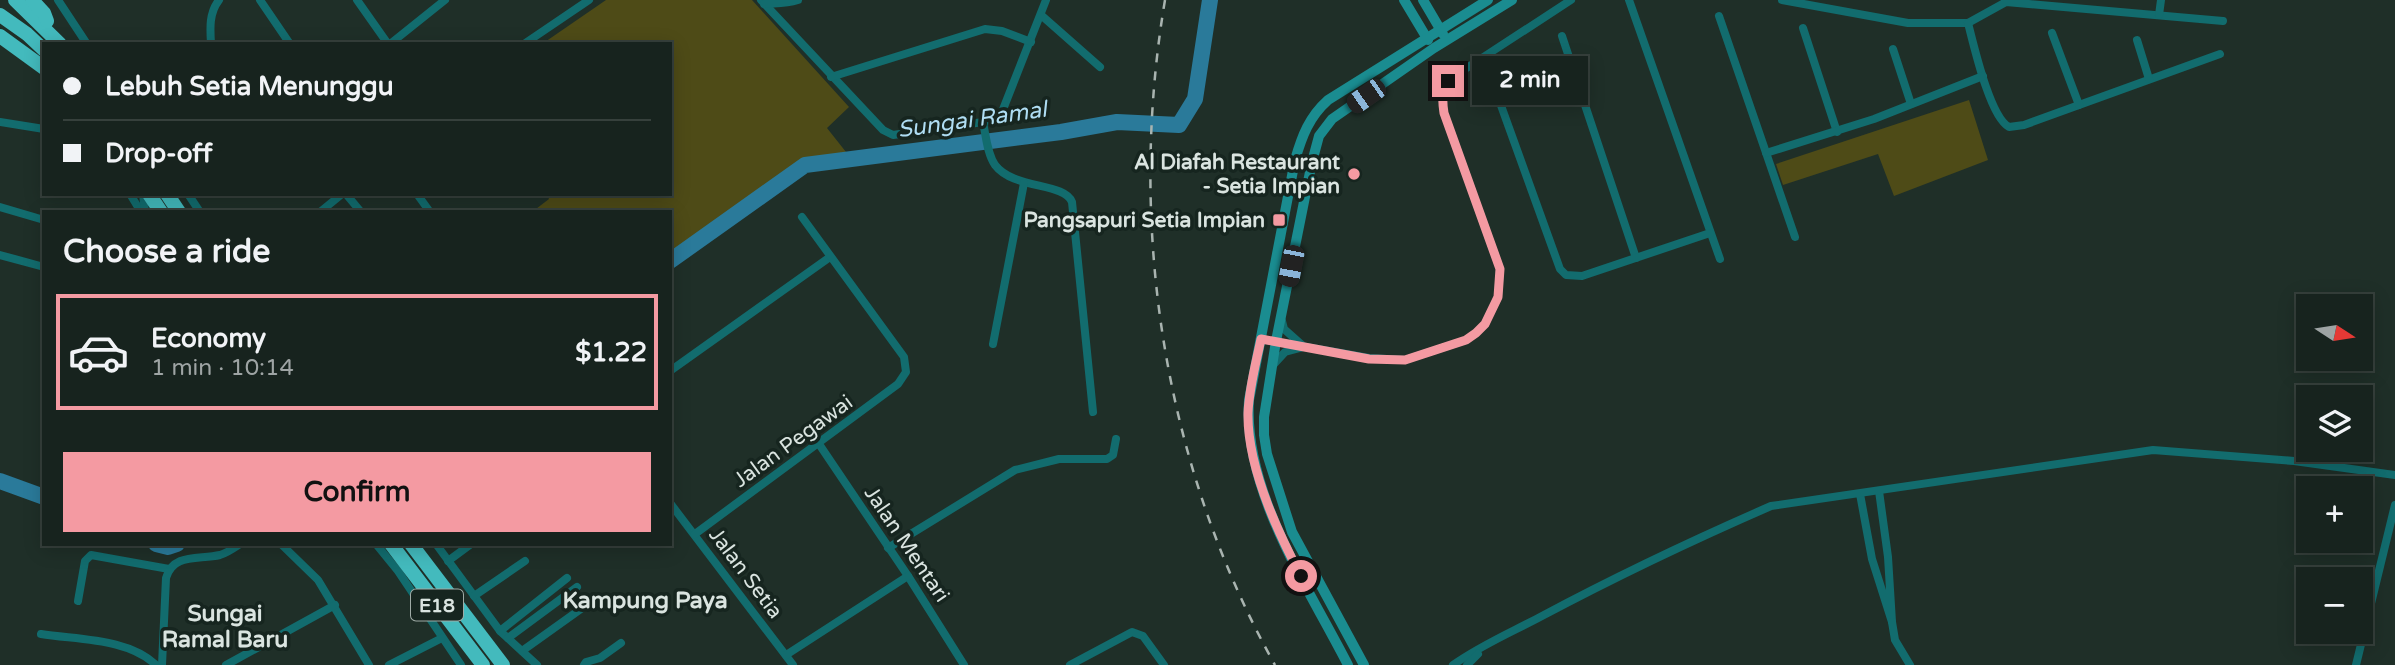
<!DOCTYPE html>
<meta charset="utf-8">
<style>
:root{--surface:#17231e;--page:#202b27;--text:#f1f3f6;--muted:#9ea4a4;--line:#36403c;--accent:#f49aa2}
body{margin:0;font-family:"Varela Round",sans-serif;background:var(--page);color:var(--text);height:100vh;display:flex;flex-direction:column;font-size:26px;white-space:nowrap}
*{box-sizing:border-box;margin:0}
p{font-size:23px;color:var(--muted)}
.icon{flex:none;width:38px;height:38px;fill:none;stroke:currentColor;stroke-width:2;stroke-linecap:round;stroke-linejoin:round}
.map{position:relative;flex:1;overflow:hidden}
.side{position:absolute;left:42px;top:210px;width:630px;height:336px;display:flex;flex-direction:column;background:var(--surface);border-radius:0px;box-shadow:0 4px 18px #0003,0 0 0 2px var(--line)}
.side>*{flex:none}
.top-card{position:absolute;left:42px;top:42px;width:630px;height:154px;border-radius:0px;box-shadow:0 4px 18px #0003,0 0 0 2px var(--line);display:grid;align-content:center;height:154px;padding:0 21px;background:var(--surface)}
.needle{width:46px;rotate:102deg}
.tools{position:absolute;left:2296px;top:294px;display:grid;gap:14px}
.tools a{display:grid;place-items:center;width:77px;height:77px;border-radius:0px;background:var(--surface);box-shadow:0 4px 18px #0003,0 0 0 2px var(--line);font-size:35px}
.end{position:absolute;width:32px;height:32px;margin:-16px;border:9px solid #f49aa2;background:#111;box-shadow:0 0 0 4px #111}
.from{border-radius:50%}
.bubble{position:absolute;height:49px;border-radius:0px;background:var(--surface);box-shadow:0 4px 18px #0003,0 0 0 2px var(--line);font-size:23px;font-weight:700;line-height:49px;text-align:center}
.car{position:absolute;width:21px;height:42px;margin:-21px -10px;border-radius:9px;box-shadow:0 0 5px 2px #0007;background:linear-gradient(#222 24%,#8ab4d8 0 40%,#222 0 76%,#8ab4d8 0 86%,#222 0)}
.top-card b{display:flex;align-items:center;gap:24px;height:66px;font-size:26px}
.top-card b+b{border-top:2px solid var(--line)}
.top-card i{width:18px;height:18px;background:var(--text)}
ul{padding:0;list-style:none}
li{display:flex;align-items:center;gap:21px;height:116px;margin:0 14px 10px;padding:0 7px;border:4px solid transparent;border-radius:0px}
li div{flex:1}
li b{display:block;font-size:26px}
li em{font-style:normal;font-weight:700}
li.selected{border-color:var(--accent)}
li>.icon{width:63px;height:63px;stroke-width:1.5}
h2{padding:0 21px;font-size:32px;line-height:84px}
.cta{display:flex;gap:14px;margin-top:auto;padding:14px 21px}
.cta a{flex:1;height:80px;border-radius:0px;background:var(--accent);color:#111;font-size:28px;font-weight:700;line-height:80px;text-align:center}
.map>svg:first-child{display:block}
.green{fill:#4e4b17}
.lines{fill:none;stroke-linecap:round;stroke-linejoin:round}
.river{stroke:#2a7a9a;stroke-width:16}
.street{stroke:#126c6e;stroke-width:8}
.secondary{stroke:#1a8c90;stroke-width:10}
.highway{stroke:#43babd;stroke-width:14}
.rail{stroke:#a9b4b0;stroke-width:2.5;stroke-dasharray:9 9;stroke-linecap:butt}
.route{stroke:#f49aa2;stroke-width:9}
.poi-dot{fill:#f49aa2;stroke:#16251f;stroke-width:2.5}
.labels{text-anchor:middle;stroke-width:7;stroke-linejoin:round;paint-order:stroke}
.shield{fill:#16251f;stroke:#9faba6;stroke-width:2}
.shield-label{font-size:19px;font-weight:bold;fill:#dae4e0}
.poi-label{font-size:21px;font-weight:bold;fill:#dae4e0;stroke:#16251f;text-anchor:end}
.street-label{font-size:21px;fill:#dae4e0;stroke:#16251f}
.water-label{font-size:23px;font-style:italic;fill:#afddf3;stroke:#16251f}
.neighbourhood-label{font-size:23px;font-weight:bold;fill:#dae4e0;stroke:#16251f}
</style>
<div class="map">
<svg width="2395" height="665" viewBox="0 0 2395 665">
<rect width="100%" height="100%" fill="#1f2f28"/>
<g class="green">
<polygon points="606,0 752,0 849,107 827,128 846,152 800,161 670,253 670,212 532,212 549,199 547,194 670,194 670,44 542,44"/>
<polygon points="1969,100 1988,160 1894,196 1878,154 1783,185 1776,164"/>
</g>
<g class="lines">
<g class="river">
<polyline points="670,261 805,165 1061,132 1117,122 1179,125 1195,99 1210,0"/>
<polyline points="0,481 44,497"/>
<polyline points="156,544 168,547 177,544"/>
</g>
<g class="street">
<polyline points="58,0 87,44"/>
<polyline points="260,0 290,44"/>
<polyline points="357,0 388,44"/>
<polyline points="761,0 883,130 893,135 983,122 1000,117 1046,0"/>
<polyline points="1629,0 1720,259"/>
<polyline points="1782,0 1908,23 1968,23 2006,2 2223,21"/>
<path d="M764 4C777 3 785 4 798 0"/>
<polyline points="1041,15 1100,67"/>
<polyline points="2159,15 2161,0"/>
<polyline points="1719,16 1795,237"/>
<path d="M1968 23C1974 46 1990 117 2009 127L2024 125 2220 54"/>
<polyline points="1803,28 1837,132"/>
<polyline points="2052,33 2079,105"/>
<polyline points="1562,36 1636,258"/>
<polyline points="2137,40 2149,79"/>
<path d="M211 44C210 28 209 13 219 0"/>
<polyline points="390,44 445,0"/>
<polyline points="524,44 589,0"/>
<polyline points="1893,49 1911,104"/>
<polyline points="1490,75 1560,269 1566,275 1582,276 1710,233"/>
<polyline points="831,77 985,29 1002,31 1031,42"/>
<polyline points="0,122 44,129"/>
<path d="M983 122C986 136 987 153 995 165 1014 190 1064 182 1072 202L1093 412"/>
<polyline points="1766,153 1874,119 1983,76"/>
<polyline points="130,194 141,212"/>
<polyline points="143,194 145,212"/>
<polyline points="188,194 200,212"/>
<polyline points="346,194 361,212"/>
<polyline points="417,194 430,212"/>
<polyline points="0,207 44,220"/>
<polyline points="320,212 342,194"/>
<polyline points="0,255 44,267"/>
<polyline points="1282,321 1284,329 1302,345"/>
<path d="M1261 339 1369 358 1405 360 1466 340 1476 333 1485 324 1498 297 1500 269 1444 113C1441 96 1442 86 1456 75L1571 0"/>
<polyline points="993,344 1024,183"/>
<polyline points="1274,364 1285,352 1300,348"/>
<polyline points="670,371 830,257"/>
<polyline points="819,444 908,576 964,665"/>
<polyline points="1860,494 1872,559 1892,622 1888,557 1879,491"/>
<polyline points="670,503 793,665"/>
<polyline points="695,534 898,384 906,372 904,357 802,217"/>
<polyline points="281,544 318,580 369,665"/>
<polyline points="376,544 398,571 461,665"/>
<polyline points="436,544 500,631 537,665"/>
<polyline points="888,548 1015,470 1059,459 1107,459 1113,455 1116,439"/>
<polyline points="448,561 471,544"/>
<polyline points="474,596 525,561"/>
<polyline points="78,601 85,561 91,555 169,569"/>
<polyline points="1892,622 1895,640 1910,665"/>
<polyline points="500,631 567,578"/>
<path d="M41 634C78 640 128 638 156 665"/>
<polyline points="508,638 577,587"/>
<polyline points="522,651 592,601"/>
<polyline points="786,655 908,576"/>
<path d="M162 665 166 578C173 553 198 560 220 555 227 553 234 548 240 544"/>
<polyline points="226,665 335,605"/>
<polyline points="389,665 442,638"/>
<polyline points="584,665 586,662 600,658 621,643"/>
<polyline points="1070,665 1132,632 1143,636 1164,665"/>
<path d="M1453 665C1481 645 1512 632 1542 616 1617 576 1693 540 1771 506L2153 450 2294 461 2395 475"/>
<polyline points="1467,665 1478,654"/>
<polyline points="2356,665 2395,505"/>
</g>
<g class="secondary">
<polyline points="1404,0 1428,40"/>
<polyline points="1423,0 1443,34"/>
<path d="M1348 665C1308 587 1243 491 1249 400L1295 160C1302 136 1309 117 1328 100L1488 0"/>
<polyline points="1364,665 1292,532 1267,454 1264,435 1264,417 1276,341 1312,162 1319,136 1332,119 1434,48 1512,0"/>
</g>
<g class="highway">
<polyline points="15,0 60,44"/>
<polyline points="32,0 44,13 47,21"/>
<polyline points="0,15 27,34 44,50"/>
<polyline points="0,36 44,68"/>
<polyline points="149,194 161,212"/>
<polyline points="167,194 179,212"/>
<polyline points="391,544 483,665"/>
<polyline points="411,544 503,665"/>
</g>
<path class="rail" d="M1165 0C1127 225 1163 465 1275 665"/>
</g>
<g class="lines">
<path class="route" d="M1301 576C1277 531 1247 465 1248 413 1249 388 1256 363 1261 339L1369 359 1405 360 1466 340 1476 333 1485 324 1498 297 1500 269 1444 113C1442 100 1442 93 1448 81"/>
</g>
<g class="poi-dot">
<circle cx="1354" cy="174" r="7"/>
<rect x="1272" y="213" width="14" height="14" rx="3.5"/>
</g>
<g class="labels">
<rect class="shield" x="411" y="589.5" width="52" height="31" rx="5"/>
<g class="shield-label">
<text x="437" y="612">E18</text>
</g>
<g class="poi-label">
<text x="1340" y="169">Al Diafah Restaurant<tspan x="1340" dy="24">- Setia Impian</tspan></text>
<text x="1265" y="227">Pangsapuri Setia Impian</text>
</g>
<g class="street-label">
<text transform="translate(793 441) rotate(-36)" y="7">Jalan Pegawai</text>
<text transform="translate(907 544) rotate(56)" y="7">Jalan Mentari</text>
<text transform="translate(746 573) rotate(53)" y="7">Jalan Setia</text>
</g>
<g class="water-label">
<text transform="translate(972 119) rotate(-8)" y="8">Sungai Ramal</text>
</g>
<g class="neighbourhood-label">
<text x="645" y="608">Kampung Paya</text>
<text x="225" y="621">Sungai<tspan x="225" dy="26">Ramal Baru</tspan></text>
</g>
</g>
</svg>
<div class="tools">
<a><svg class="needle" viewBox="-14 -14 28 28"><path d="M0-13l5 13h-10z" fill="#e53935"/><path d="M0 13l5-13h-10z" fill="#9ea4a4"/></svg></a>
<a><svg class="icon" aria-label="layers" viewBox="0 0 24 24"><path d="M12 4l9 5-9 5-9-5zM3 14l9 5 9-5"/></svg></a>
<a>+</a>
<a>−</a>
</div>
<i class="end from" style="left:1301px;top:576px"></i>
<i class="end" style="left:1448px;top:81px"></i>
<div class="bubble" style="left:1472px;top:56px;width:116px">2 min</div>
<i class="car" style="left:1366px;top:96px;rotate:235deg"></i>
<i class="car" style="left:1291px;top:266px;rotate:191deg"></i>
<div class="top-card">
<b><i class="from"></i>Lebuh Setia Menunggu</b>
<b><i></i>Drop-off</b>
</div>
<section class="side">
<h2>Choose a ride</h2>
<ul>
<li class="selected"><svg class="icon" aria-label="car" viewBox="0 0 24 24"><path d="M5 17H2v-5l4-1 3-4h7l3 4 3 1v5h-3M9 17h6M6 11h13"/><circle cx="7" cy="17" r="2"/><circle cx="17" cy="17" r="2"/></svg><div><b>Economy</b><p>1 min · 10:14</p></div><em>$1.22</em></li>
</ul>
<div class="cta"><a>Confirm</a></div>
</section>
</div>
